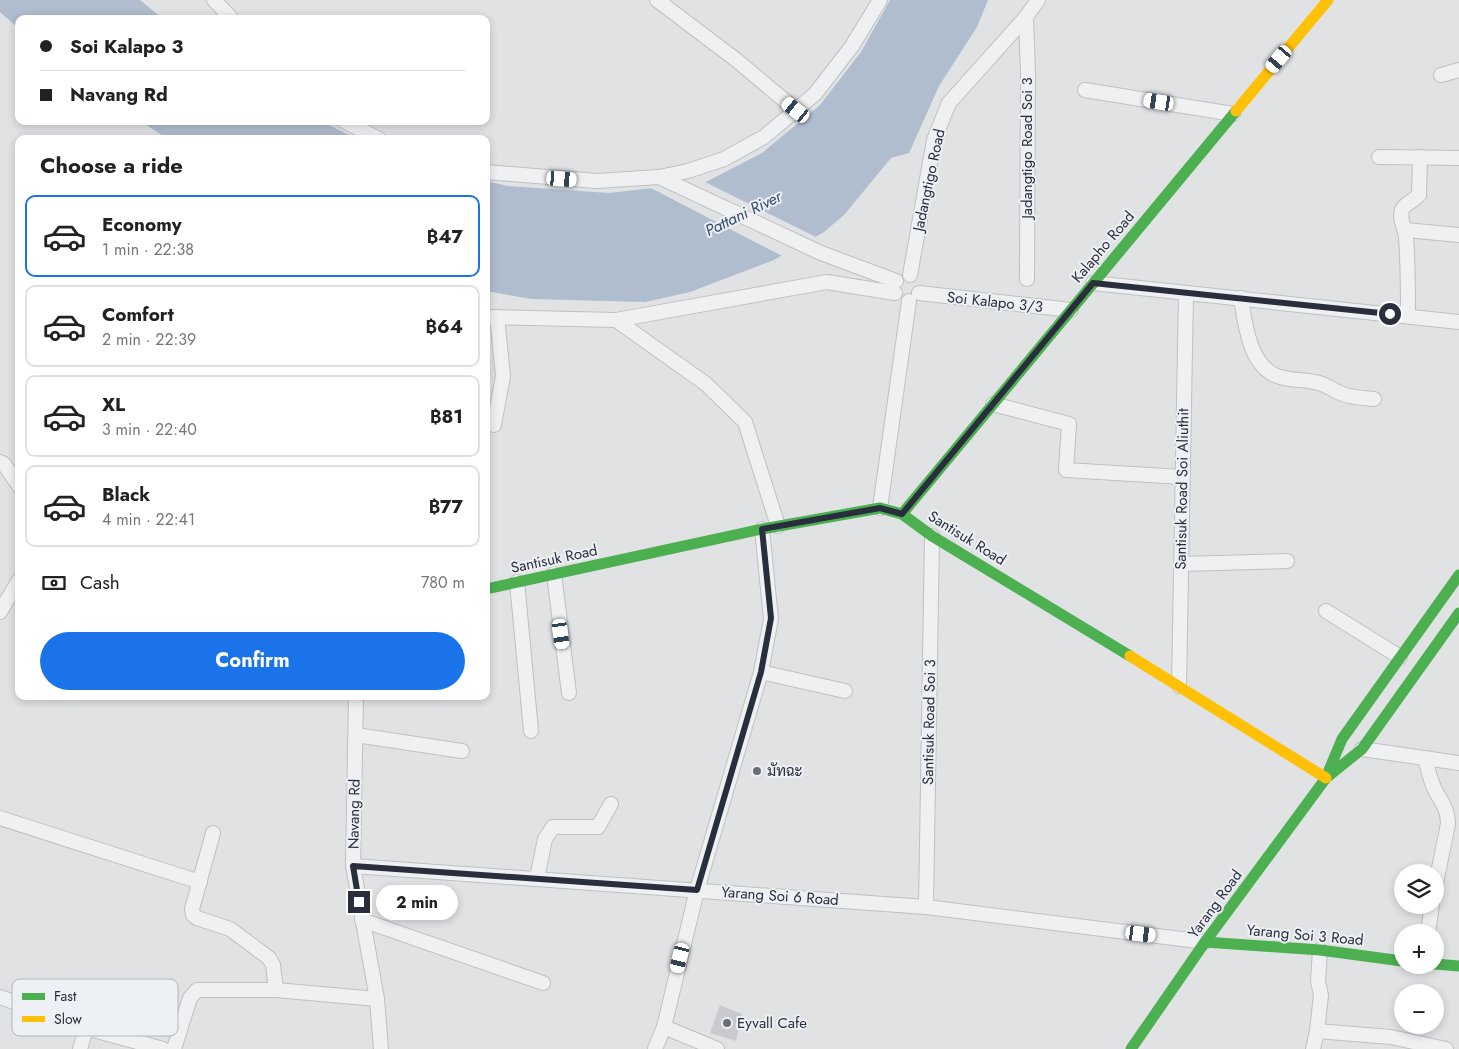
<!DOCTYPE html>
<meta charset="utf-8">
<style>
:root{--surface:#fff;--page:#f2f2f2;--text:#222;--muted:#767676;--line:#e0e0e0;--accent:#1a73e8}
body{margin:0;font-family:Jost,Sarabun,sans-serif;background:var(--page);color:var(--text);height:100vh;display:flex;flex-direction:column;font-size:19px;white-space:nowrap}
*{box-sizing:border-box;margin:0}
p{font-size:16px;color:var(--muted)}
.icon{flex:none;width:28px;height:28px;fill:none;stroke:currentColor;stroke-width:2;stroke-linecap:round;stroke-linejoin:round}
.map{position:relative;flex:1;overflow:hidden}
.panel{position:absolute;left:15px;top:135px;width:475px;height:565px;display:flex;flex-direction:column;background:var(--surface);border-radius:10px;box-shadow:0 2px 8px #0003}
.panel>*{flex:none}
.top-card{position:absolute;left:15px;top:15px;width:475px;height:110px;border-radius:10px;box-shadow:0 2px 8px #0003;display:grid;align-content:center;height:110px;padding:0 25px;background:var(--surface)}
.tools{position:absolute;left:1394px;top:864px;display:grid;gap:10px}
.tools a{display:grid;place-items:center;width:50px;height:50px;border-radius:50%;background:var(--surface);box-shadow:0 2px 8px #0003;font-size:25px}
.end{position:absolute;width:22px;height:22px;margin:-11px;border:6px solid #292e3c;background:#fff;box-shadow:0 0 0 2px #fff}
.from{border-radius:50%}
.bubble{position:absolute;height:35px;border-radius:18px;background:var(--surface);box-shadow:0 2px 8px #0003;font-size:16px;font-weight:700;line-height:35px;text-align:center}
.car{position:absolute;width:15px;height:30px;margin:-15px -8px;border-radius:6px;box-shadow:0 0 4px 1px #0007;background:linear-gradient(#fff 24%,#345 0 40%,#fff 0 76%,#345 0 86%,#fff 0)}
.top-card b{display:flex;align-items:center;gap:18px;height:48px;font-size:19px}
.top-card b+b{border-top:1px solid var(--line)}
.top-card i{width:12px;height:12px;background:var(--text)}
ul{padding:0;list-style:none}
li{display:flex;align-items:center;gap:15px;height:82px;margin:0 10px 8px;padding:0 15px;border:2px solid var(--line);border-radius:10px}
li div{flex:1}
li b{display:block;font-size:19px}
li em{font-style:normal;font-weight:700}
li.active{border-color:var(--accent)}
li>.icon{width:45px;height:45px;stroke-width:1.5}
h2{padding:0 25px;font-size:22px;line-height:60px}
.pay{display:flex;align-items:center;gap:12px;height:55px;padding:0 25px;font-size:19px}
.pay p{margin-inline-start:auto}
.action{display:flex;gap:10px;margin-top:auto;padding:10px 25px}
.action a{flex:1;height:58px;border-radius:30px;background:var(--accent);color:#fff;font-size:20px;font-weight:700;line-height:58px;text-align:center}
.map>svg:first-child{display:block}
.water{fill:#b0bdce}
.pier{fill:#e0e2e4}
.building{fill:#c8cacd}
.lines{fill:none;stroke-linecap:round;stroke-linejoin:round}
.street-casing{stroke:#bec0c2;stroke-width:16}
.street{stroke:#eff0f2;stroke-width:14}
.fast{stroke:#4caf50;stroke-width:11}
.slow{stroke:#ffc107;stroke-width:11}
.route{stroke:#292e3c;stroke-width:6}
.poi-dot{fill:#696d77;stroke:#edf0f4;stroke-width:2}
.labels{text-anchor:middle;stroke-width:4;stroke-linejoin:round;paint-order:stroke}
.street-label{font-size:15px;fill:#292e3c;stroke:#edf0f4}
.poi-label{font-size:15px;fill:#292e3c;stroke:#edf0f4;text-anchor:start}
.water-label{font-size:16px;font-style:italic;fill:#374b6c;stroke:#edf0f4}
.key{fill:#edf0f4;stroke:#b2b6bd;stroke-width:1}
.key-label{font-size:14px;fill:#292e3c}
</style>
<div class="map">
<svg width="1459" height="1049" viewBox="0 0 1459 1049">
<rect width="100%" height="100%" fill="#e0e2e4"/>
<g class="water">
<polygon points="0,0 140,0 163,19 19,19 19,29 0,12"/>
<polygon points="890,0 988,0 977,27 939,86 909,153 891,158 844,215 824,232 774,260 690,292 645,302 531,299 486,291 486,181 508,186 609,193 706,182 762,153 820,105 861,52"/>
<polygon points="140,121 321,121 357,139 168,139"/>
</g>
<polygon class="pier" points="701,180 818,238 784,257 647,186"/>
<polygon class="building" points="720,1005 742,1014 736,1041 710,1033"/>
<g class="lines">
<g class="street-casing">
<g id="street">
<polyline points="214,0 232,19"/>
<polyline points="657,0 735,59 796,110"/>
<polyline points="1026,17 1028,72 1027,279"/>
<polyline points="1441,75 1459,70"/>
<polyline points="1085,90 1233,114"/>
<polyline points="344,121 379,139"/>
<polyline points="1379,157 1459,158"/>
<polyline points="486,172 597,181 659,177 688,171 724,159 764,137 815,94 852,46 880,0"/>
<polyline points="659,177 821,253 896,281"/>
<polyline points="1406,230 1459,235"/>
<polyline points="910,275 934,140 949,103 1026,17 1038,0"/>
<polyline points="1093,283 1459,322"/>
<polyline points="919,293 1071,310"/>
<path d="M1241 298C1245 323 1249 365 1277 376 1290 381 1305 379 1319 383 1326 385 1333 390 1340 393 1351 398 1362 398 1374 399"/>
<path d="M1408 316C1408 289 1408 263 1406 237 1405 228 1399 220 1402 210 1405 203 1414 201 1419 195L1420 157"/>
<polyline points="486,317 616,320 827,282 895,293"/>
<polyline points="616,320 706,384 745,422 778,526"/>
<polyline points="993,404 1069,424 1066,470 1182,477"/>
<polyline points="494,425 503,376 497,317"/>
<polyline points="0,462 4,464 19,486"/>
<polyline points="880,508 909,301"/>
<polyline points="1181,564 1287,561"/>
<polyline points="554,574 569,693"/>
<polyline points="517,582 531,731"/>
<polyline points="1326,611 1400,657"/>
<polyline points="0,612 19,580"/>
<polyline points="761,672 845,691"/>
<polyline points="1179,686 1186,293"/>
<polyline points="356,696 353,866 377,999 381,1049"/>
<polyline points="356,735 462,751"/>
<polyline points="1362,749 1459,763"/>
<path d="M1425 758C1428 769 1430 780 1435 790 1442 803 1448 809 1448 824L1435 888"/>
<polyline points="0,818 200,882"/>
<polyline points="213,833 192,909 193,915 197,918 230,929 269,958 273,965 276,990"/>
<polyline points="353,866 926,907 1205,942"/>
<polyline points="537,878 545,839 553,827 598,827 611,804"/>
<polyline points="926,907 932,536"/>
<polyline points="362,920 543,983"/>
<polyline points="1428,932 1432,905"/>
<polyline points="0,997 86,1028 163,1049"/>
<polyline points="664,1027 717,1049"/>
<polyline points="1317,1031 1391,1037 1446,1049"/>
<polyline points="80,1049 86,1028"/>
<polyline points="174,1049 190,998 197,990 276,990 377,999"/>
<polyline points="655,1049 664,1027 697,890 761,672 771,619 762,529"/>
<polyline points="1313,1049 1317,1031 1321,995 1318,981 1320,950"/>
</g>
</g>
<use href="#street" class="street"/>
<g class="fast">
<polyline points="902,514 1236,111"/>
<polyline points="486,589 762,529 880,508 902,514 932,536 1130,656"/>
<polyline points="1327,775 1342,739 1459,575"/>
<polyline points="1205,942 1320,950 1402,961"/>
<polyline points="1435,964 1459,966"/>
<polyline points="1131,1049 1205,942 1326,778 1362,749 1459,613"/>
</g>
<g class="slow">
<polyline points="1236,111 1328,0"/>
<polyline points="1130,656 1326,778"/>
</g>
</g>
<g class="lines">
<polyline class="route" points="359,902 353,866 697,890 761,672 771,618 762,529 880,508 902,514 1093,283 1390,314"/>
</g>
<g class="poi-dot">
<circle cx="757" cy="771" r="5"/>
<circle cx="727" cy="1023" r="5"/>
</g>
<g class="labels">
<g class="street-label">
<text transform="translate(1027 148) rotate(-90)" y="5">Jadangtigo Road Soi 3</text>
<text transform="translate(929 180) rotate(-78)" y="5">Jadangtigo Road</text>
<text transform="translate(1103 247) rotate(-50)" y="5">Kalapho Road</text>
<text transform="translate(995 302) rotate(6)" y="5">Soi Kalapo 3/3</text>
<text transform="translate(1182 489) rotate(-89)" y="5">Santisuk Road Soi Aliuthit</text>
<text transform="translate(967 538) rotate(32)" y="5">Santisuk Road</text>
<text transform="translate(554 559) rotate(-12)" y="5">Santisuk Road</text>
<text transform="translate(929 722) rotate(-89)" y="5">Santisuk Road Soi 3</text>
<text transform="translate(354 814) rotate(-89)" y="5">Navang Rd</text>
<text transform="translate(780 896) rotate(4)" y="5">Yarang Soi 6 Road</text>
<text transform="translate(1215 904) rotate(-54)" y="5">Yarang Road</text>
<text transform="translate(1305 935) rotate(5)" y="5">Yarang Soi 3 Road</text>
</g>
<g class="poi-label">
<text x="767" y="776">มัทฉะ</text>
<text x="737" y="1028">Eyvall Cafe</text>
</g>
<g class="water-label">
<text transform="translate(743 213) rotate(-26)" y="6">Pattani River</text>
</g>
</g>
<rect x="12" y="979" width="166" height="57" rx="8" class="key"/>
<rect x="22" y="993" width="23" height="7" fill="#4caf50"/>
<rect x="22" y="1016" width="23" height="6" fill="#ffc107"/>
<g class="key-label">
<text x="54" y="1001">Fast</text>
<text x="54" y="1024">Slow</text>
</g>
</svg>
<div class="tools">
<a><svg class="icon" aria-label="layers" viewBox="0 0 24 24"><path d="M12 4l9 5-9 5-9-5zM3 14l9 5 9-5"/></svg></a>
<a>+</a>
<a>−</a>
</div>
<i class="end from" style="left:1390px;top:314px"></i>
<i class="end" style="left:359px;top:902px"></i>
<div class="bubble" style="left:376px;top:885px;width:82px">2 min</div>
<i class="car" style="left:1279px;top:59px;rotate:220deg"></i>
<i class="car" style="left:1159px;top:102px;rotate:279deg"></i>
<i class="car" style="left:796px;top:110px;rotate:309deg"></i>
<i class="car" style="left:562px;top:179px;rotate:94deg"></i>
<i class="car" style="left:561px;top:634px;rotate:172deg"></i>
<i class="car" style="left:1141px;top:934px;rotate:97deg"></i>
<i class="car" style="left:680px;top:958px;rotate:194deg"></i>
<div class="top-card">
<b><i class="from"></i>Soi Kalapo 3</b>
<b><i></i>Navang Rd</b>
</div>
<section class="panel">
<h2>Choose a ride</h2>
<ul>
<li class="active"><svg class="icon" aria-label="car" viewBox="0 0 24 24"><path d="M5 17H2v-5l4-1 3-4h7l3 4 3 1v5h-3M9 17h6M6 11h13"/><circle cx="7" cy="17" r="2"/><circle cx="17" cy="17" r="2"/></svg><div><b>Economy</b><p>1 min · 22:38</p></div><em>฿47</em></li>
<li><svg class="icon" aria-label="car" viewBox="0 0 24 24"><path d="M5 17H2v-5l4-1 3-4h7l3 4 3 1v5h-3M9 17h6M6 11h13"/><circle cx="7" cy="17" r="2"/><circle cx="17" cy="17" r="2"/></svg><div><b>Comfort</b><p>2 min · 22:39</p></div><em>฿64</em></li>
<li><svg class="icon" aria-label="car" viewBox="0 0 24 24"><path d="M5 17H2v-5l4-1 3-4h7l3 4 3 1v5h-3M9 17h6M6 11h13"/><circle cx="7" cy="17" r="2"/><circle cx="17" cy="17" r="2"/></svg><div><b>XL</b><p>3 min · 22:40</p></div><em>฿81</em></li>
<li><svg class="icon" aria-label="car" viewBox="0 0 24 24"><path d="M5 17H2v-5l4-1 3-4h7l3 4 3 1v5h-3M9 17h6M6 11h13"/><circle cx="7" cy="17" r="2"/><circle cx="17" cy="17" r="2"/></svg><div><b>Black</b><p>4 min · 22:41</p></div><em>฿77</em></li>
</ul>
<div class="pay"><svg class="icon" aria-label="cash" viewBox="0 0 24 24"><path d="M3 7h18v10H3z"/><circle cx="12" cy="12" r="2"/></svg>Cash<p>780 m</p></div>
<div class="action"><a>Confirm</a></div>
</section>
</div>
